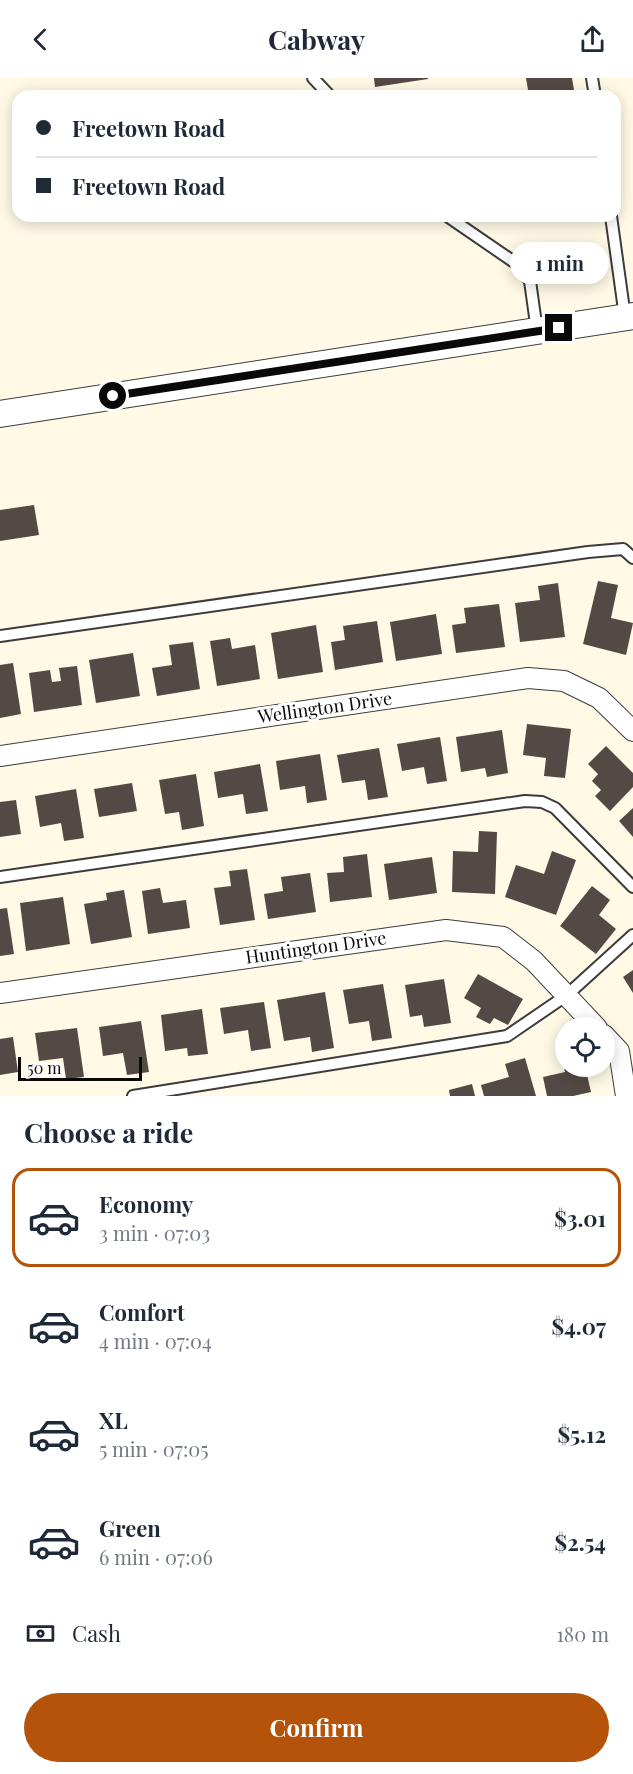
<!DOCTYPE html>
<meta charset="utf-8">
<style>
:root{--surface:#fff;--page:#f6f6f7;--text:#1f2937;--muted:#747a83;--line:#e0e1e3;--accent:#b45309}
body{margin:0;font-family:"Playfair Display",serif;background:var(--page);color:var(--text);height:100vh;display:flex;flex-direction:column;font-size:22px;white-space:nowrap}
*{box-sizing:border-box;margin:0}
p{font-size:20px;color:var(--muted)}
.icon{flex:none;width:33px;height:33px;fill:none;stroke:currentColor;stroke-width:2;stroke-linecap:round;stroke-linejoin:round}
.map{position:relative;height:1018px;overflow:hidden}
.side{display:flex;flex-direction:column;background:var(--surface);flex:1}
.side>*{flex:none}
.banner{position:absolute;left:12px;top:12px;width:609px;height:132px;border-radius:18px;box-shadow:0 3px 15px #0003;display:grid;align-content:center;height:132px;padding:0 24px;background:var(--surface)}
.buttons{position:absolute;left:555px;top:939px;display:grid;gap:12px}
.buttons a{display:grid;place-items:center;width:60px;height:60px;border-radius:50%;background:var(--surface);box-shadow:0 3px 15px #0003;font-size:30px}
.scale{position:absolute;left:18px;bottom:15px;width:124px;box-sizing:border-box;padding-left:6px;border:3px solid #090909;border-top:0;font-size:16px;line-height:21px;white-space:nowrap;color:#090909;-webkit-text-stroke:4px #fff;paint-order:stroke}
.end{position:absolute;width:27px;height:27px;margin:-14px;border:8px solid #090909;background:#fff;box-shadow:0 0 0 3px #fff}
.from{border-radius:50%}
.bubble{position:absolute;height:42px;border-radius:21px;background:var(--surface);box-shadow:0 3px 15px #0003;font-size:20px;font-weight:700;line-height:42px;text-align:center}
.banner b{display:flex;align-items:center;gap:21px;height:57px;font-size:22px}
.banner b+b{border-top:2px solid var(--line)}
.banner i{width:15px;height:15px;background:var(--text)}
ul{padding:0;list-style:none}
li{display:flex;align-items:center;gap:18px;height:99px;margin:0 12px 9px;padding:0 12px;border:3px solid transparent;border-radius:18px}
li div{flex:1}
li b{display:block;font-size:22px}
li em{font-style:normal;font-weight:700}
li.on{border-color:var(--accent)}
li>.icon{width:54px;height:54px;stroke-width:1.5}
h2{padding:0 24px;font-size:27px;line-height:72px}
.pay{display:flex;align-items:center;gap:15px;height:66px;padding:0 24px;font-size:22px}
.pay p{margin-inline-start:auto}
.primary-button{display:flex;gap:12px;margin-top:auto;padding:12px 24px}
.primary-button a{flex:1;height:69px;border-radius:36px;background:var(--accent);color:#fff;font-size:24px;font-weight:700;line-height:69px;text-align:center}
header{display:flex;justify-content:space-between;align-items:center;height:78px;padding:0 24px;background:var(--surface);font-size:27px;font-weight:700}
.map>svg:first-child{display:block}
.building{fill:#534a45}
.lines{fill:none;stroke-linecap:round;stroke-linejoin:round}
.service-casing{stroke:#3c3c3c;stroke-width:14}
.minor-casing{stroke:#3c3c3c;stroke-width:22}
.tertiary-casing{stroke:#3c3c3c;stroke-width:28}
.service{stroke:#fff;stroke-width:10}
.minor{stroke:#fff;stroke-width:20}
.tertiary{stroke:#fff;stroke-width:26}
.route{stroke:#090909;stroke-width:8}
.labels{text-anchor:middle;stroke-width:6;stroke-linejoin:round;paint-order:stroke}
.street-label{font-size:18px;fill:#090909;stroke:#fff}
</style>
<header><svg class="icon" aria-label="back" viewBox="0 0 24 24"><path d="M15 5l-7 7 7 7"/></svg>Cabway<svg class="icon" aria-label="share" viewBox="0 0 24 24"><path d="M12 15V3M7 8l5-5 5 5M5 13v7h14v-7"/></svg></header>
<div class="map">
<svg width="633" height="1018" viewBox="0 0 633 1018">
<rect width="100%" height="100%" fill="#fff9e6"/>
<g class="building">
<polygon points="374,0 428,0 428,1 375,9"/>
<polygon points="526,0 572,0 575,18 529,18"/>
<polygon points="34,427 39,457 0,463 0,432"/>
<polygon points="598,503 618,507 611,540 633,545 626,577 583,566"/>
<polygon points="558,505 565,559 520,564 515,525 540,522 538,508"/>
<polygon points="499,526 505,569 456,575 452,547 466,545 464,530"/>
<polygon points="436,536 442,576 396,583 390,544"/>
<polygon points="377,543 383,584 335,592 331,564 345,562 343,548"/>
<polygon points="316,547 323,594 278,601 271,555"/>
<polygon points="230,560 232,571 255,567 260,601 217,608 210,563"/>
<polygon points="193,564 200,611 157,618 152,590 172,587 169,567"/>
<polygon points="133,575 140,618 96,625 89,582"/>
<polygon points="13,585 21,636 0,640 0,587"/>
<polygon points="77,588 82,627 34,634 29,595 50,592 52,604 61,603 59,590"/>
<polygon points="527,646 571,651 565,700 544,698 546,680 523,677"/>
<polygon points="502,652 508,695 487,699 485,690 461,694 456,659"/>
<polygon points="440,659 447,703 427,706 424,689 402,693 397,666"/>
<polygon points="606,668 633,695 633,709 610,733 595,718 601,712 592,703 598,696 588,686"/>
<polygon points="379,670 388,719 368,722 365,702 342,705 337,677"/>
<polygon points="320,676 327,722 307,725 305,708 280,712 276,683"/>
<polygon points="260,686 268,733 246,736 243,716 218,720 214,694"/>
<polygon points="196,696 204,748 182,752 179,734 165,736 159,702"/>
<polygon points="132,705 137,733 99,739 94,711"/>
<polygon points="76,711 84,760 64,763 61,745 40,749 35,718"/>
<polygon points="16,722 21,756 0,759 0,724"/>
<polygon points="633,730 633,759 619,743"/>
<polygon points="479,753 497,754 495,816 452,814 453,773 478,774"/>
<polygon points="552,773 576,782 556,837 505,819 516,787 544,796"/>
<polygon points="367,776 372,819 330,824 327,795 344,794 343,779"/>
<polygon points="432,779 437,815 389,822 384,786"/>
<polygon points="247,791 255,842 220,847 214,810 231,808 229,793"/>
<polygon points="310,795 316,834 268,841 264,816 283,813 281,799"/>
<polygon points="592,808 610,822 599,837 616,851 596,876 560,848"/>
<polygon points="160,810 163,825 186,822 190,850 148,856 142,813"/>
<polygon points="124,812 132,859 91,866 84,826 107,822 106,815"/>
<polygon points="63,819 70,866 26,873 20,825"/>
<polygon points="7,830 14,876 0,878 0,831"/>
<polygon points="633,892 633,915 623,899"/>
<polygon points="478,896 523,921 508,947 494,940 490,946 476,939 481,930 464,920"/>
<polygon points="444,901 451,945 424,949 422,937 410,939 405,907"/>
<polygon points="383,906 392,960 372,963 369,943 349,946 343,912"/>
<polygon points="325,914 334,970 312,974 310,959 284,963 277,922"/>
<polygon points="264,924 271,970 251,973 248,952 224,956 220,930"/>
<polygon points="202,931 208,976 188,978 187,970 165,973 161,937"/>
<polygon points="141,943 149,994 127,997 123,975 103,978 99,949"/>
<polygon points="77,950 84,999 66,1001 63,980 39,983 35,955"/>
<polygon points="13,959 18,994 0,997 0,961"/>
<polygon points="566,968 566,988 585,988 591,1014 573,1018 547,1018 543,999 565,994 559,969"/>
<polygon points="525,980 536,1018 484,1018 481,1007 509,999 505,986"/>
<polygon points="472,1006 475,1018 450,1018 449,1012"/>
</g>
<g class="lines">
<g class="service-casing">
<g id="service">
<polyline points="313,0 330,18"/>
<polyline points="592,0 595,18"/>
<polyline points="447,138 517,186 530,203 537,253"/>
<polyline points="611,138 625,239"/>
<polyline points="0,558 588,474 623,471 633,480"/>
<polyline points="0,799 525,723 542,724 555,730 633,809"/>
<polyline points="133,1018 507,958 567,917 633,857"/>
</g>
</g>
<g class="minor-casing">
<g id="minor">
<polyline points="0,678 528,600 564,603 599,620 633,653"/>
<polyline points="0,915 446,852 503,859 534,883 597,950"/>
<polyline points="604,957 619,973 626,1018"/>
</g>
</g>
<g class="tertiary-casing">
<polyline id="tertiary" points="0,336 633,238"/>
</g>
<use href="#service" class="service"/>
<use href="#minor" class="minor"/>
<use href="#tertiary" class="tertiary"/>
</g>
<g class="lines">
<polyline class="route" points="113,318 559,250"/>
</g>
<g class="labels">
<g class="street-label">
<text transform="translate(325 630) rotate(-8)" y="6">Wellington Drive</text>
<text transform="translate(316 870) rotate(-8)" y="6">Huntington Drive</text>
</g>
</g>
</svg>
<div class="buttons">
<a><svg class="icon" aria-label="locate" viewBox="0 0 24 24"><circle cx="12" cy="12" r="6"/><path d="M12 2v4M12 18v4M2 12h4M18 12h4"/></svg></a>
</div>
<div class="scale">50 m</div>
<i class="end from" style="left:113px;top:318px"></i>
<i class="end" style="left:559px;top:250px"></i>
<div class="bubble" style="left:510px;top:164px;width:99px">1 min</div>
<div class="banner">
<b><i class="from"></i>Freetown Road</b>
<b><i></i>Freetown Road</b>
</div>
</div>
<section class="side">
<h2>Choose a ride</h2>
<ul>
<li class="on"><svg class="icon" aria-label="car" viewBox="0 0 24 24"><path d="M5 17H2v-5l4-1 3-4h7l3 4 3 1v5h-3M9 17h6M6 11h13"/><circle cx="7" cy="17" r="2"/><circle cx="17" cy="17" r="2"/></svg><div><b>Economy</b><p>3 min · 07:03</p></div><em>$3.01</em></li>
<li><svg class="icon" aria-label="car" viewBox="0 0 24 24"><path d="M5 17H2v-5l4-1 3-4h7l3 4 3 1v5h-3M9 17h6M6 11h13"/><circle cx="7" cy="17" r="2"/><circle cx="17" cy="17" r="2"/></svg><div><b>Comfort</b><p>4 min · 07:04</p></div><em>$4.07</em></li>
<li><svg class="icon" aria-label="car" viewBox="0 0 24 24"><path d="M5 17H2v-5l4-1 3-4h7l3 4 3 1v5h-3M9 17h6M6 11h13"/><circle cx="7" cy="17" r="2"/><circle cx="17" cy="17" r="2"/></svg><div><b>XL</b><p>5 min · 07:05</p></div><em>$5.12</em></li>
<li><svg class="icon" aria-label="car" viewBox="0 0 24 24"><path d="M5 17H2v-5l4-1 3-4h7l3 4 3 1v5h-3M9 17h6M6 11h13"/><circle cx="7" cy="17" r="2"/><circle cx="17" cy="17" r="2"/></svg><div><b>Green</b><p>6 min · 07:06</p></div><em>$2.54</em></li>
</ul>
<div class="pay"><svg class="icon" aria-label="cash" viewBox="0 0 24 24"><path d="M3 7h18v10H3z"/><circle cx="12" cy="12" r="2"/></svg>Cash<p>180 m</p></div>
<div class="primary-button"><a>Confirm</a></div>
</section>
